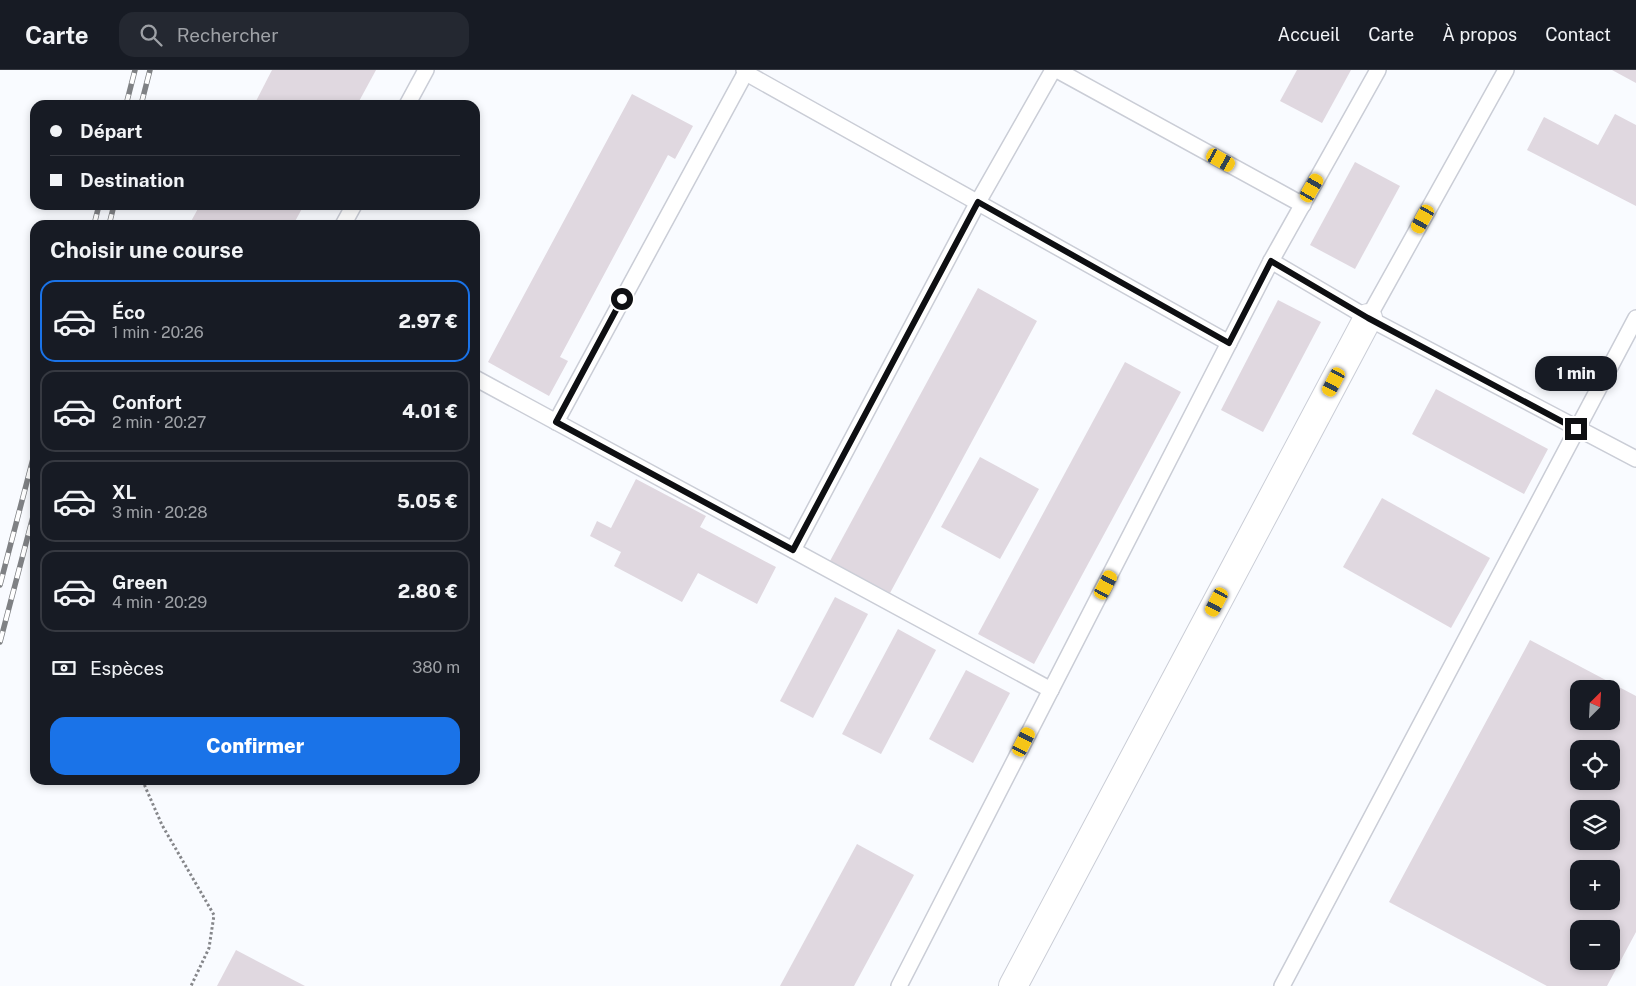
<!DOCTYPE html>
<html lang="fr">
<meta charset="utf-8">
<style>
:root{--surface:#171b24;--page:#242831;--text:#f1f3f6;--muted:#9ea1a6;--line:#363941;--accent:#1a73e8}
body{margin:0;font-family:"Public Sans",sans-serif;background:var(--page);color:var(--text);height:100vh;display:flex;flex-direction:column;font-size:19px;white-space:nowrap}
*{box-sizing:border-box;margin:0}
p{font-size:16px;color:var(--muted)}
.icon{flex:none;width:28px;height:28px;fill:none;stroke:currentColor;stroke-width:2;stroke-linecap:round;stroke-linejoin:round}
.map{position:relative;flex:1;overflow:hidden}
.drawer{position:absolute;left:30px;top:150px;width:450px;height:565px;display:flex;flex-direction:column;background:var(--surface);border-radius:15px;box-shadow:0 2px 8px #0003}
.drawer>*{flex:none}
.hud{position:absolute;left:30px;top:30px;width:450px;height:110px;border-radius:15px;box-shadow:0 2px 8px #0003;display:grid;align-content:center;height:110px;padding:0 20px;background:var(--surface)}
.needle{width:32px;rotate:24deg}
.tools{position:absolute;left:1570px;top:610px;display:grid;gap:10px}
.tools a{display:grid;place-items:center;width:50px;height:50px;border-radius:10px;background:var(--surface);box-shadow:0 2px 8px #0003;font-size:25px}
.end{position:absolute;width:22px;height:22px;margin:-11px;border:6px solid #0e0f12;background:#fff;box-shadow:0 0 0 2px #fff}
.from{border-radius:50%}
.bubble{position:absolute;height:35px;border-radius:15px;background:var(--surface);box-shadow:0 2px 8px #0003;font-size:16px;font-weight:800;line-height:35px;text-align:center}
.car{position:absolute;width:15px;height:30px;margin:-15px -8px;border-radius:6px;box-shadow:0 0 4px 1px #0007;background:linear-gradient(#f5c518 24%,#345 0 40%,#f5c518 0 76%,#345 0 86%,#f5c518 0)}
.hud b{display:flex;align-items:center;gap:18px;height:48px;font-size:19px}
.hud b+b{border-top:1px solid var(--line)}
.hud i{width:12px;height:12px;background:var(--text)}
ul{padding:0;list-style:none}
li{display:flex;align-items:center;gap:15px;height:82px;margin:0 10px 8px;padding:0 10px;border:2px solid var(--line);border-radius:15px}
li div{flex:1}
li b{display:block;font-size:19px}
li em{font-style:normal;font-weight:800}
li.selected{border-color:var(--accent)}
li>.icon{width:45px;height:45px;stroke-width:1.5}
h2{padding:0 20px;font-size:22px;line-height:60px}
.pay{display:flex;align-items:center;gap:12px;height:55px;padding:0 20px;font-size:19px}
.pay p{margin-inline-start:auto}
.primary-button{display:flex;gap:10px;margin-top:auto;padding:10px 20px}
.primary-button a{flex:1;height:58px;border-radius:15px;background:var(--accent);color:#fff;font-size:20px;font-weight:800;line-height:58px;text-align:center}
header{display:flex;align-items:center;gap:30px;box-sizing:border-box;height:70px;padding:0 25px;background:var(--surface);border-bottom:1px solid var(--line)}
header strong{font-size:24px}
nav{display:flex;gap:28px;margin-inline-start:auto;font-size:18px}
.search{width:350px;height:45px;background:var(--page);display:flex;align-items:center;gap:12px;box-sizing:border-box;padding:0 18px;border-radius:15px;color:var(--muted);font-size:19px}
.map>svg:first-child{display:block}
.building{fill:#e0d8e0;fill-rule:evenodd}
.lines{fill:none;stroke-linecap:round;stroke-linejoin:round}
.service-casing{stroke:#cacdd6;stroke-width:18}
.minor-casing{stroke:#cacdd6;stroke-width:30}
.path{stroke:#85868a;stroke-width:3;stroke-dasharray:2.5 2.5;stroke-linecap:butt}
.service{stroke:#fff;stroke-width:15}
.minor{stroke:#fff;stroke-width:28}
.rail-casing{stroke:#7f8184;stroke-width:5.5}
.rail{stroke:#fff;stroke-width:4;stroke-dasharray:11;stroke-linecap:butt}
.route{stroke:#0e0f12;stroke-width:6}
</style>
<header>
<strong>Carte</strong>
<div class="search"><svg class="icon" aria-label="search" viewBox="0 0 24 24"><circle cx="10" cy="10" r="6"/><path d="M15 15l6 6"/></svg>Rechercher</div>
<nav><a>Accueil</a><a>Carte</a><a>À propos</a><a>Contact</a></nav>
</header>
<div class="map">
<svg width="1636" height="916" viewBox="0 0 1636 916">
<rect width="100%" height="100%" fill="#f9fbff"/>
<g class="building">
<polygon points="272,0 376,0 357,35 254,35"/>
<polygon points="1297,0 1351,0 1322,53 1280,31"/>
<polygon points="1612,0 1636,0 1636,13"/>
<polygon points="632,24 693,56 675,89 668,85 560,287 568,291 549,326 488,292"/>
<polygon points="1615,44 1636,55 1636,136 1527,80 1544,47 1598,75"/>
<polygon points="1355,92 1400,116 1355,199 1310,175"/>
<polygon points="200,135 304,135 293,155 189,155"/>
<polygon points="978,218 1037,251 890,523 830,491"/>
<polygon points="1278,230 1321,252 1263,362 1221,340"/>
<polygon points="1125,292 1181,322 1034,594 978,564"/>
<polygon points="1436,319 1548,379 1524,424 1412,364"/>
<polygon points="980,387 1039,419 1000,489 941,457"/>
<polygon points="636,409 706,446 700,457 776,497 757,534 698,503 682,532 614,496 621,482 590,466 597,451 611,458"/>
<polygon points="1382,428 1490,488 1451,558 1343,497"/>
<polygon points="835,527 868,544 813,648 780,631"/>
<polygon points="898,559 936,580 881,684 842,664"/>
<path d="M1530 570 1636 626V862L1607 916H1547L1389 832ZM1579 619H1611V651H1579ZM1579 679H1611V711H1579ZM1579 739H1611V771H1579ZM1579 799H1611V831H1579ZM1579 859H1611V891H1579Z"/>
<polygon points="966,600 1010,623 973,693 929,669"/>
<polygon points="857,774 914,805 854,916 780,916"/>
<polygon points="236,880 305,916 217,916"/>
</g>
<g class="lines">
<g class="service-casing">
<g id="service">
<polyline points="744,0 746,3 1229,273"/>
<polyline points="1057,0 1303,135"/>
<polyline points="1506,0 1368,248 1636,389"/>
<polyline points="407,35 426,0"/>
<polyline points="343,155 354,135"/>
<polyline points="1271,191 1378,0"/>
<polyline points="475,308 1051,620"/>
<polyline points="556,352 747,0"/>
<polyline points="793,480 978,132 1053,0"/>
<polyline points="899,916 1271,191 1368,248"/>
<polyline points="1282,916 1636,248"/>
</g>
</g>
<g class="minor-casing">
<polyline id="minor" points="1013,916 1368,248"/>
</g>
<polyline class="path" points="144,710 144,714 162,755 214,845 209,878 191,916"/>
<use href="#service" class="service"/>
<use href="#minor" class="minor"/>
<g class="rail-casing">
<g id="rail">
<polyline points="126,35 135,0"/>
<polyline points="141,35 150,0"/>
<polyline points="94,155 99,135"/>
<polyline points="109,155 114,135"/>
<polyline points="0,515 35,381"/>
<polyline points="0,572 35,439"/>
</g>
</g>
<use href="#rail" class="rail"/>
</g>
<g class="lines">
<polyline class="route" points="622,229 556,352 793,480 978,132 1229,273 1271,191 1368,248 1576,359"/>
</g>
</svg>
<div class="tools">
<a><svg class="needle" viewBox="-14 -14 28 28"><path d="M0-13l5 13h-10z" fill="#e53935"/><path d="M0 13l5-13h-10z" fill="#9ea1a6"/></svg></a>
<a><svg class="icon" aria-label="locate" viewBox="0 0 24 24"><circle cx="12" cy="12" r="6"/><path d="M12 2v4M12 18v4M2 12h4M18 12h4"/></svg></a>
<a><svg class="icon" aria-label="layers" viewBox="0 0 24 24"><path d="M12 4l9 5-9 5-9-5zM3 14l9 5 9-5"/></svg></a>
<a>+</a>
<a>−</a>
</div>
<i class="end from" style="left:622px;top:229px"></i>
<i class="end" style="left:1576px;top:359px"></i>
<div class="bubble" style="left:1535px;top:286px;width:82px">1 min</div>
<i class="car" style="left:1221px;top:90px;rotate:119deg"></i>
<i class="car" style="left:1312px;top:118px;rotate:30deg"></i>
<i class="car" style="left:1423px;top:149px;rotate:209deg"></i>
<i class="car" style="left:1334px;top:312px;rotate:208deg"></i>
<i class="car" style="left:1106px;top:515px;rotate:28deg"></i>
<i class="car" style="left:1217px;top:532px;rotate:208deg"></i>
<i class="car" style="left:1024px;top:672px;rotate:27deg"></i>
<div class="hud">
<b><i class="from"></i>Départ</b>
<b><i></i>Destination</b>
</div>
<section class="drawer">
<h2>Choisir une course</h2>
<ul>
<li class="selected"><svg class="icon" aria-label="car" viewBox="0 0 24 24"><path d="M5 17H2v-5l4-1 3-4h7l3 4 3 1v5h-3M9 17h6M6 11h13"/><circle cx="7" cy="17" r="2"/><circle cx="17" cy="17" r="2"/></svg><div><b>Éco</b><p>1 min · 20:26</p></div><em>2.97 €</em></li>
<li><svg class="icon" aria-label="car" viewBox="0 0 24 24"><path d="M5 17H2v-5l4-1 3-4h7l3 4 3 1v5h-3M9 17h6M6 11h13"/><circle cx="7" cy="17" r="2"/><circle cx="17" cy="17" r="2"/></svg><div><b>Confort</b><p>2 min · 20:27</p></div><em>4.01 €</em></li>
<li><svg class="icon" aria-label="car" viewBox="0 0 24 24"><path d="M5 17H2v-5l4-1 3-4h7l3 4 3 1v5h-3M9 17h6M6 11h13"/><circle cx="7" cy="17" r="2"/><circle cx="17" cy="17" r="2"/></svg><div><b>XL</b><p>3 min · 20:28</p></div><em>5.05 €</em></li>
<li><svg class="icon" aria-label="car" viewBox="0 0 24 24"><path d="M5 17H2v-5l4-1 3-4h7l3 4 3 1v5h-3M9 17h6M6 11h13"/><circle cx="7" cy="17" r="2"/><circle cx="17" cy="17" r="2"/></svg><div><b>Green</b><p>4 min · 20:29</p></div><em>2.80 €</em></li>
</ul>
<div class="pay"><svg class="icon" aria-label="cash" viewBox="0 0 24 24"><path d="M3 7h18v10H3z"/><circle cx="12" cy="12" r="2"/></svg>Espèces<p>380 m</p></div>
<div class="primary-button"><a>Confirmer</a></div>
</section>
</div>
